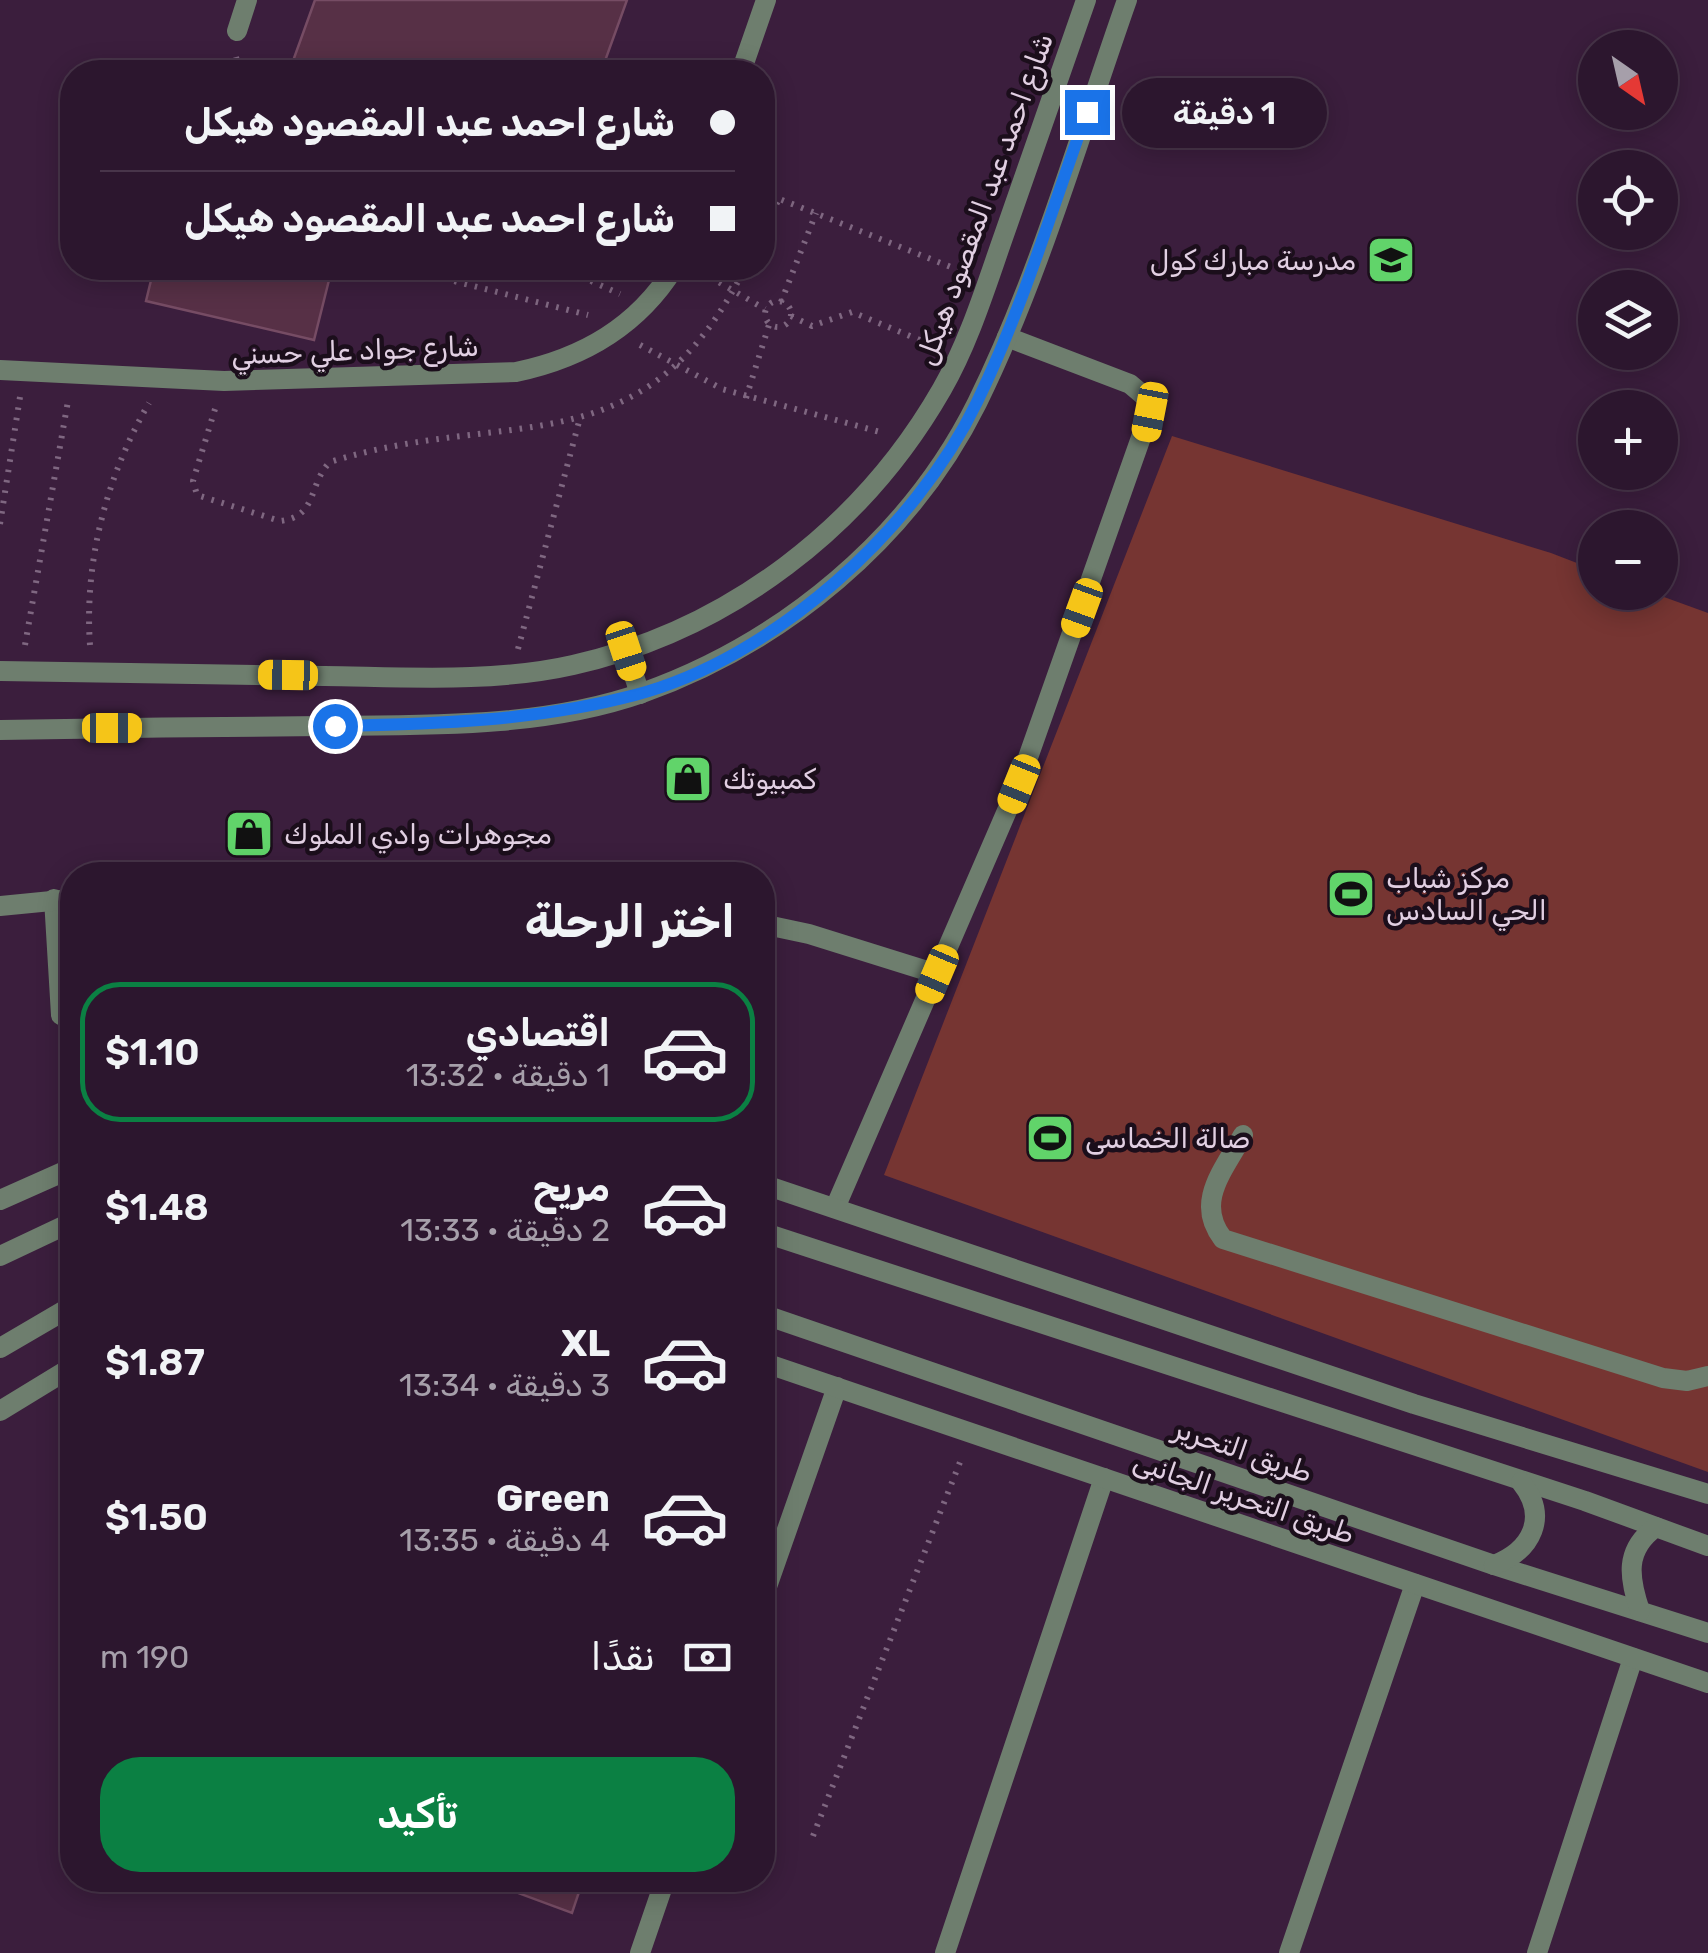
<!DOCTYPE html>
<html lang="ar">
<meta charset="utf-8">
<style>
:root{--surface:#2c162e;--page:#38233a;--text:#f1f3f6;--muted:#a69faa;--line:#48354a;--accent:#0b8043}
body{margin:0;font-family:Rubik,"Noto Sans Arabic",sans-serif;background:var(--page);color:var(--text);direction:rtl;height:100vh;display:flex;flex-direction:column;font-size:38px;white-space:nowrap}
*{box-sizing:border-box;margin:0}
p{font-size:32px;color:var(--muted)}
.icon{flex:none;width:55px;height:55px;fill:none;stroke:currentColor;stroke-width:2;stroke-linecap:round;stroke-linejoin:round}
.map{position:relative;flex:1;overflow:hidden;direction:ltr}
.panel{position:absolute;left:60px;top:862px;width:715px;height:1030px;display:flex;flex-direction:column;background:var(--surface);border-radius:40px;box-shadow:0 5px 25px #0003,0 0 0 2px var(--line);direction:rtl}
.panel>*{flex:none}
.hud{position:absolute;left:60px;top:60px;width:715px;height:220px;border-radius:40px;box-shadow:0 5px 25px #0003,0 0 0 2px var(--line);direction:rtl;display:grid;align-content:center;height:220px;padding:0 40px;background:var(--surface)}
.needle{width:65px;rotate:146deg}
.buttons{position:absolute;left:1578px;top:30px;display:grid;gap:20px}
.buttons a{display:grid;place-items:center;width:100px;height:100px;border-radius:50%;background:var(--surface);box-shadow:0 5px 25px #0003,0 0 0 2px var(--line);font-size:50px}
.end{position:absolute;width:45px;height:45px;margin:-22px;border:12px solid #1a73e8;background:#fff;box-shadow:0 0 0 5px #fff}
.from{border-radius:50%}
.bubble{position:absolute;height:70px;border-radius:35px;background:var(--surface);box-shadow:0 5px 25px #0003,0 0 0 2px var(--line);font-size:32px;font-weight:600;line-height:70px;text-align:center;direction:rtl}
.car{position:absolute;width:30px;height:60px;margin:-30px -15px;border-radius:12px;box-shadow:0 0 8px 2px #0007;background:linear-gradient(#f5c518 24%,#345 0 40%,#f5c518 0 76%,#345 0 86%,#f5c518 0)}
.hud b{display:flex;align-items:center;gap:35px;height:95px;font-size:38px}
.hud b+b{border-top:2px solid var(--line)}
.hud i{width:25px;height:25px;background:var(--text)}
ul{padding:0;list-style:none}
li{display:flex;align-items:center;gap:30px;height:140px;margin:0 20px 15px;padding:0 20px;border:5px solid transparent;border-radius:40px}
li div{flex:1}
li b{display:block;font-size:38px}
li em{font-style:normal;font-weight:600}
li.on{border-color:var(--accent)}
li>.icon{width:90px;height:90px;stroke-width:1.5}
h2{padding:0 40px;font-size:45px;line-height:120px}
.pay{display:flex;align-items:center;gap:25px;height:110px;padding:0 40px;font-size:38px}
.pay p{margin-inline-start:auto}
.action{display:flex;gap:20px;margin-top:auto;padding:20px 40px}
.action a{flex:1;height:115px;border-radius:40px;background:var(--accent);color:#fff;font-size:40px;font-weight:600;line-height:115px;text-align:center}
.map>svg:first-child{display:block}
.green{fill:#763532}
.building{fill:#573046;stroke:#764c64;stroke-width:2.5}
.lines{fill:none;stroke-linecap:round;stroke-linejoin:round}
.path{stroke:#7f6781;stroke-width:6;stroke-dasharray:2.5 8;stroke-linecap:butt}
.service{stroke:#6e7e6e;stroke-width:20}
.minor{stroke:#6e7e6e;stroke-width:20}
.tertiary{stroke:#6e7e6e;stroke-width:20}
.route{stroke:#1a73e8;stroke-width:12}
.labels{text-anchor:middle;stroke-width:9;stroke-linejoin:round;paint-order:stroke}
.street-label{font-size:28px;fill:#e1cfe2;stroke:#1b0e1b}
.poi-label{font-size:28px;fill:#e1cfe2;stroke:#1b0e1b;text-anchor:start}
</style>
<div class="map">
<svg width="1708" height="1953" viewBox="0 0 1708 1953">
<rect width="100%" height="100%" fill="#3b1e3d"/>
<polygon class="green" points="1172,436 1551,553 1595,570 1595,592 1653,593 1708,613 1708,1472 884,1175"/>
<g class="building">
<polygon points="315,0 627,0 601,72 289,72"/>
<polygon points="154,268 332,268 314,340 146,301"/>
<polygon points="483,1880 583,1880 572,1913"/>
</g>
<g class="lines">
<g class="path">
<polyline points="236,57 240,72"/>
<polyline points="762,192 966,273"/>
<polyline points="762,232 779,199"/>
<polyline points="562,268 620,294"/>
<polyline points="701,272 765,309"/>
<polyline points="434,276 588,315"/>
<circle cx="778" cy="314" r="13"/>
<polyline points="781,302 816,213"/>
<polyline points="791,316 812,326 852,312 934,346"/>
<polyline points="640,345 722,389 880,432"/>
<polyline points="746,398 769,325"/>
<path d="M215 409 193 481 197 495 280 521C318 517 308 484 330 462 508 406 643 472 745 268"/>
<polyline points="0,524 20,397"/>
<polyline points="25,645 68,401"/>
<path d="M90 645C84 561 107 475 149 403"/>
<polyline points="518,649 580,418"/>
<polyline points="813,1836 962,1457"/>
</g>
<g class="service">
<polyline points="237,31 247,0"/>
<polyline points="54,899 61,1015"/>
<polyline points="0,906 72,899"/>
<polyline points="762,924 809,934 937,974"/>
<path d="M1243 1135C1224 1170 1194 1202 1223 1239L1663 1378 1687 1381 1708 1376"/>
<polyline points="835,1208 1019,783 1150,412 1150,401 1130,384 1007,337"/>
<polyline points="762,1601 837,1387"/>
<polyline points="640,1953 665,1880"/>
<polyline points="945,1953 1104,1478"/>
<polyline points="1289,1953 1415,1584"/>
<polyline points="1537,1953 1633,1658"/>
</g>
<g class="minor">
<polyline points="741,72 766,0"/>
<path d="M0 370 224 381 516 372C583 358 637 327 674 268"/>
<polyline points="626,651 640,694"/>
<path d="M0 671C108 673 216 674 324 676 405 677 494 683 573 665 729 630 863 527 942 389 969 342 986 286 1004 235 1031 157 1059 78 1086 0"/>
<path d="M0 730C108 728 215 727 323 726 427 725 542 728 642 693 783 643 910 538 977 403 1039 277 1080 133 1127 0"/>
<polyline points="762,1184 1414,1404 1708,1494"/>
<polyline points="0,1200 72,1168"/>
<polyline points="762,1362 1708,1683"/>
<polyline points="0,1411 72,1367"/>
</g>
<g class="tertiary">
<polyline points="762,1232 1585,1501 1708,1546"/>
<polyline points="0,1256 72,1222"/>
<polyline points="762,1314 1494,1565 1708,1633"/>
<polyline points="0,1348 72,1306"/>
<path d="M1494 1565C1532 1550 1549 1517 1521 1482"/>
<path d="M1640 1611C1629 1578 1624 1550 1656 1527"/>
</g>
</g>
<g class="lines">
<path class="route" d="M335 726C437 724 536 721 635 695 773 659 916 529 977 402 1022 310 1052 209 1087 112"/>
</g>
<defs>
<g id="school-square" transform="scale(2.5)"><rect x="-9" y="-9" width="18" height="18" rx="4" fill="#61d46a" stroke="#1b0e1b"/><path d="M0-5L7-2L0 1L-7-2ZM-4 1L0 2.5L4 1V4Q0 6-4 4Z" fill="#111"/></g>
<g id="shop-square" transform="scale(2.5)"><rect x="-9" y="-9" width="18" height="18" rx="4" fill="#61d46a" stroke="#1b0e1b"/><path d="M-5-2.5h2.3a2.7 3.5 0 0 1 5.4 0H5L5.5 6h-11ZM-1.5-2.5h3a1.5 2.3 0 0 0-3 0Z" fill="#111"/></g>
<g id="stadium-square" transform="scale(2.5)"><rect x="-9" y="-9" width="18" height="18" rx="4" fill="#61d46a" stroke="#1b0e1b"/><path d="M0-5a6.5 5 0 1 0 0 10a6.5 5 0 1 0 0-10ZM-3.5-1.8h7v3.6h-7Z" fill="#111"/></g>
</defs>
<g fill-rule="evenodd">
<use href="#school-square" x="1391" y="260"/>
<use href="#shop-square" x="688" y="779"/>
<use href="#shop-square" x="249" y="834"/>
<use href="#stadium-square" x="1351" y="894"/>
<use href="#stadium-square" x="1050" y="1138"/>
</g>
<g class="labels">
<g class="street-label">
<text transform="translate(984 199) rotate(-70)" y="10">شارع احمد عبد المقصود هيكل</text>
<text transform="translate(355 350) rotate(-2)" y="10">شارع جواد علي حسني</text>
<text transform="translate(1243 1450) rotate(19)" y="10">طريق التحرير</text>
<text transform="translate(1244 1497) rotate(19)" y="10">طريق التحرير الجانبى</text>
</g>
<g class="poi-label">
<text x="1356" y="270" text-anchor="end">مدرسة مبارك كول</text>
<text x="723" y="789">كمبيوتك</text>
<text x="284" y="844">مجوهرات وادي الملوك</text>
<text x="1386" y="888">مركز شباب<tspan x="1386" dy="32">الحي السادس</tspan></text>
<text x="1085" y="1148">صالة الخماسى</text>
</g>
</g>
</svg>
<div class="buttons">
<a><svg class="needle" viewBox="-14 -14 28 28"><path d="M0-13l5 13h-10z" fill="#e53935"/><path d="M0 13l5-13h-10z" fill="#a69faa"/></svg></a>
<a><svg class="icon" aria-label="locate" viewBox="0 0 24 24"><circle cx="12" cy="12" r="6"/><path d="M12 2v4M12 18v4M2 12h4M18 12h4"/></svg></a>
<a><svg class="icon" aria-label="layers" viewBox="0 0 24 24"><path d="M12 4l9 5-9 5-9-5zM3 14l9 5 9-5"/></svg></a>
<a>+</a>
<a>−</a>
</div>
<i class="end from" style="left:335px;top:726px"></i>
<i class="end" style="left:1087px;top:112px"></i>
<div class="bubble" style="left:1122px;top:78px;width:205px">1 دقيقة</div>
<i class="car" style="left:1150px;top:412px;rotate:191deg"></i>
<i class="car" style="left:1082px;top:608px;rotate:200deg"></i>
<i class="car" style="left:626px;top:651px;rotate:162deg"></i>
<i class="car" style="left:288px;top:675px;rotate:271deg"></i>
<i class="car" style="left:112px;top:728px;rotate:90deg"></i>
<i class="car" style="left:1019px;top:784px;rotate:202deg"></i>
<i class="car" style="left:937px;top:974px;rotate:203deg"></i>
<div class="hud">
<b><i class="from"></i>شارع احمد عبد المقصود هيكل</b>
<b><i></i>شارع احمد عبد المقصود هيكل</b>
</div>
<section class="panel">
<h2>اختر الرحلة</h2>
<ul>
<li class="on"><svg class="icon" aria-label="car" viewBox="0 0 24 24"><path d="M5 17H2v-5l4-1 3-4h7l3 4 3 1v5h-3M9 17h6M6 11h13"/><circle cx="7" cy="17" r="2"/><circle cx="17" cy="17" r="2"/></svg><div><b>اقتصادي</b><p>1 دقيقة · 13:32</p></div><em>$1.10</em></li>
<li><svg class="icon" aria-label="car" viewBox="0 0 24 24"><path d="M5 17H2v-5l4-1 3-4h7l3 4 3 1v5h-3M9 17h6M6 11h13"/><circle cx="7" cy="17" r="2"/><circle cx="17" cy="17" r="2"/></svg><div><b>مريح</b><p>2 دقيقة · 13:33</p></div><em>$1.48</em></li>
<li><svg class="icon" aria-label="car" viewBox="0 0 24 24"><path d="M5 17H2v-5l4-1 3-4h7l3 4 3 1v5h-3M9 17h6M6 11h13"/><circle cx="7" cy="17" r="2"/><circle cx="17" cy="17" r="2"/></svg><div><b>XL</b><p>3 دقيقة · 13:34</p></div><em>$1.87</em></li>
<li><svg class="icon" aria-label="car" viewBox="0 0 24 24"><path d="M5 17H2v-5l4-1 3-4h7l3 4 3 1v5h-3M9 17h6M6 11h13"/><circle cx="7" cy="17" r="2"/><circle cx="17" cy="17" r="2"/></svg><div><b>Green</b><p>4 دقيقة · 13:35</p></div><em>$1.50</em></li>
</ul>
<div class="pay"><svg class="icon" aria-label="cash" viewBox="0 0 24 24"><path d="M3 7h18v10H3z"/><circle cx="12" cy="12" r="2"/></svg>نقدًا<p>190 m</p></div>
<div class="action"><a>تأكيد</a></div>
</section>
</div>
